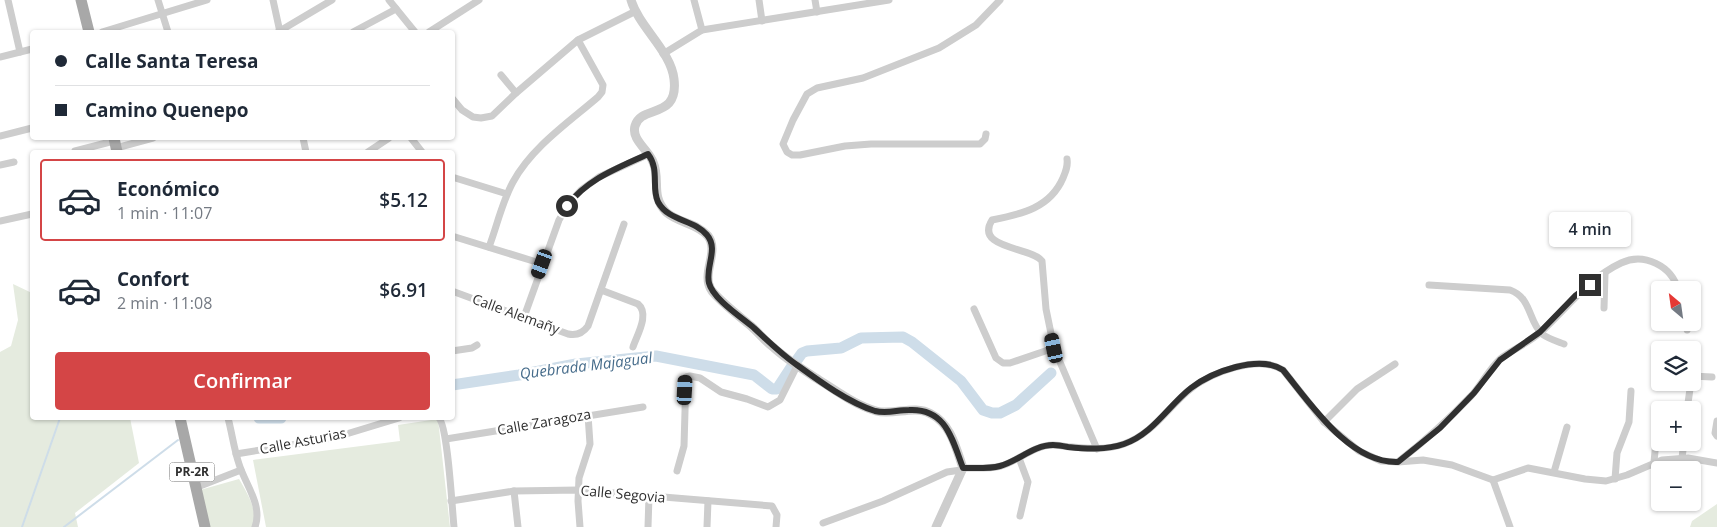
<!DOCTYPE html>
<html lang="es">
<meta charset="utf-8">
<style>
:root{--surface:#fff;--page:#f2f2f3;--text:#1f2937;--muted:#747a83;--line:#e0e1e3;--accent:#d44546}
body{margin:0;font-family:"Open Sans",sans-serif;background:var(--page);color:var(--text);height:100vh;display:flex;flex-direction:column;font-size:19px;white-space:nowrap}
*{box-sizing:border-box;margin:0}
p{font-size:16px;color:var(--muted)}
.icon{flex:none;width:28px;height:28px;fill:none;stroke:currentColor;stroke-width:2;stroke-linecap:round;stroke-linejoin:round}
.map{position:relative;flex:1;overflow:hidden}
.sheet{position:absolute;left:30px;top:150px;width:425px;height:270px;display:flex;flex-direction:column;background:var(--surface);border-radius:5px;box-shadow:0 1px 4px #0004}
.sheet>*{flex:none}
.guide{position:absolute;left:30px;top:30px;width:425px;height:110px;border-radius:5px;box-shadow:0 1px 4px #0004;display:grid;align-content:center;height:110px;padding:0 25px;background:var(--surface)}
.needle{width:32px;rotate:331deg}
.buttons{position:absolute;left:1651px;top:281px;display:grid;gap:10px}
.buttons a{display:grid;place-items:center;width:50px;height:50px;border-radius:5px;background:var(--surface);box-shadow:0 1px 4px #0004;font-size:25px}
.end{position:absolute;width:22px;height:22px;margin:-11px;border:6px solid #303030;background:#fff;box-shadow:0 0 0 2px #fff}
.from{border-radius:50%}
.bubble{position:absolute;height:35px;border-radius:5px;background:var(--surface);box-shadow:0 1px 4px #0004;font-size:16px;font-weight:600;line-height:35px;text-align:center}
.car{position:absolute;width:15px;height:30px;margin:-15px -8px;border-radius:6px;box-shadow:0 0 4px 1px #0007;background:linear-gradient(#222 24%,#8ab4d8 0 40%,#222 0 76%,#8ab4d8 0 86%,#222 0)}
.guide b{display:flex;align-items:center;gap:18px;height:48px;font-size:19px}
.guide b+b{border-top:1px solid var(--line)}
.guide i{width:12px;height:12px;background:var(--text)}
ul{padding:9px 0 0;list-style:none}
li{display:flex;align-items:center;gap:15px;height:82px;margin:0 10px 8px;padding:0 15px;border:2px solid transparent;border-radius:5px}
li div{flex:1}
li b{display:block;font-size:19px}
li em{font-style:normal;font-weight:600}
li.active{border-color:var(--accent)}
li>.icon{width:45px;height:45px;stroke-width:1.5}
.primary-button{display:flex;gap:10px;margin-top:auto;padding:10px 25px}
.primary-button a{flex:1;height:58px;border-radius:5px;background:var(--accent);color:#fff;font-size:20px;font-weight:600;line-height:58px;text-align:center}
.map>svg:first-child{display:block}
.green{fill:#e5ebdf}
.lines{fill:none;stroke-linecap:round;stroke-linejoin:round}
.stream{stroke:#cedde9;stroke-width:2}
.river{stroke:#cedde9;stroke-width:11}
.minor{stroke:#cdcdcd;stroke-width:7}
.tertiary{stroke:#cdcdcd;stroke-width:9}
.primary{stroke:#a8a8a8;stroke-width:11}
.route{stroke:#303030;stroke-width:6}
.labels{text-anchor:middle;stroke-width:5;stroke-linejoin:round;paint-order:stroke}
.shield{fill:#fff;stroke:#6e6e6e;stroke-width:1}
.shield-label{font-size:12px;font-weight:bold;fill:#303030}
.street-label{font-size:14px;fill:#303030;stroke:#fff}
.water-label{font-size:15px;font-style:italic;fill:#456b8a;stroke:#fff}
</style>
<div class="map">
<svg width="1717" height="527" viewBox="0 0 1717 527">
<rect width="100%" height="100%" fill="#fff"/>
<g class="green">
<polygon points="13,284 32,293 32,418 130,418 139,463 75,513 78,527 0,527 0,352 11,346 18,320"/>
<polygon points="438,419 450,527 266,527 253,460 400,441 398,425"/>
<path d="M239 479C246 491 260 513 252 527H209L200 490Z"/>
<polygon points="1717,504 1717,527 1690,527 1692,521"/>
</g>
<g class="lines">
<g class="stream">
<polyline points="22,527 60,418"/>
<polyline points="64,527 178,440"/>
</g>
<g class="river">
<polyline points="797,360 802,353 807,351 841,348 861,338 903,337 912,342 961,381 983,410 992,413 1000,413 1016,405 1051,373"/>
<polyline points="452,385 519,375 576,364 656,356 754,375 772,389 777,389 792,366"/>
<polyline points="259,418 281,418"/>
</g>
<g class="minor">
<polyline points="8,0 20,52"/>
<polyline points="158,0 168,32"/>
<polyline points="273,0 280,32"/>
<polyline points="389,0 415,32"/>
<polyline points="694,0 702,30"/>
<polyline points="759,0 762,21"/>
<polyline points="815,0 817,12"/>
<polyline points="102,32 207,0"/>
<polyline points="278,32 332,0"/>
<polyline points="353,32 396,9"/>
<polyline points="429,32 479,0"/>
<polyline points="663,54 702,30 889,0"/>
<polyline points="0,57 32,49"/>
<polyline points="501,75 516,93"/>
<polyline points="452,98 462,110 473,117 481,118 492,116 516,93 578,40 636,11"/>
<polyline points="986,134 985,139 980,144 871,144 845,146 800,155 792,155 787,152 783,144 793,120 807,94 817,88 863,78 939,48 976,25 1000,0"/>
<polyline points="0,136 32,128"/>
<polyline points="303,138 306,152"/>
<polyline points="411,138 422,152"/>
<polyline points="116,148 153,138"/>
<polyline points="75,151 114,141"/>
<polyline points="368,152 389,138"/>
<path d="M1067 159C1068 166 1066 171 1063 178 1050 208 1022 214 992 220 974 249 1032 247 1042 261L1046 309 1054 348 1097 449"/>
<polyline points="0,165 14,162"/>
<polyline points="452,177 507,194"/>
<polyline points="0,221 32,214"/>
<polyline points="452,236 543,264"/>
<path d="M489 247C497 226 502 202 513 182 532 147 569 122 598 97L602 92 603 85 578 40"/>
<path d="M1429 285 1510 290C1532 298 1528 321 1542 334 1549 339 1556 341 1564 344"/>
<path d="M601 290 638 304C650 314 637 335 633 347"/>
<path d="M452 291 568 334C577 336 583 333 588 326L624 224"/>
<polyline points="1604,308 1605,274"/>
<polyline points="974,309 996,358 1003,363 1010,363 1054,348"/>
<polyline points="524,317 559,220 570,202 581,190 599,177 649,154"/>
<polyline points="1685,322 1687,330"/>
<polyline points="452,351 472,348 477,345"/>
<polyline points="1692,376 1712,377"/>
<polyline points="1687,410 1691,382"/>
<path d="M228 418C232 433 234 449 239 464 245 484 263 505 255 527"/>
<path d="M439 418C448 428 452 508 454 527"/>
<polyline points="1717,421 1715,433 1717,436"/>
<polyline points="1324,422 1357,389 1395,364"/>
<polyline points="446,439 643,407"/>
<polyline points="236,454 322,440 343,435 399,418"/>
<polyline points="1019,458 1028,482 1020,516"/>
<polyline points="1682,458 1684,442"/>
<path d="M1399 461C1425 441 1449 419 1472 395 1482 384 1489 369 1500 359 1513 349 1529 343 1541 332 1567 308 1589 278 1621 263 1644 252 1672 266 1678 290"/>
<polyline points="1654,462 1658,420"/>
<path d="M963 468C975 468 989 469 1001 466 1018 461 1034 445 1053 445 1059 445 1066 447 1072 447 1089 449 1108 450 1124 444 1152 434 1167 409 1188 391 1209 373 1258 354 1283 370L1324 422 1359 451 1381 461 1398 462 1423 460 1452 465 1493 480 1528 468 1585 479 1606 481 1627 475 1662 460 1688 458 1717 463"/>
<polyline points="677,471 684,446 686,377 690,376 700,378 721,392 747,399 768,407 780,400 797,366"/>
<polyline points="1554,472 1567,427"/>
<polyline points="1615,479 1617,453 1629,422 1631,391"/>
<polyline points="1493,480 1510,527"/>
<polyline points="195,488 241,470"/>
<polyline points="514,491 518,527"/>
<polyline points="451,501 514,491 578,490 772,506 777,515 776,527"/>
<polyline points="823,523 883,501 947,472 961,470"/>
<polyline points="580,527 578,501 579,478 590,444 588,415"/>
<polyline points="648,527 649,496"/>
<polyline points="707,527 708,501"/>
</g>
<path class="tertiary" d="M631 0C639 27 671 51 674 79 679 120 641 104 635 126 631 140 649 150 653 162 661 180 650 195 666 212 678 223 697 223 708 236 720 252 700 274 712 291 723 304 738 315 751 326 759 333 765 341 773 347 787 360 804 370 819 380 837 391 855 405 876 411 894 416 914 404 931 414 951 424 956 448 963 468L936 527"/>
<g class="primary">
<polyline points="81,0 89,32"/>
<polyline points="114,138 117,152"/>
<polyline points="180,418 205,527"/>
</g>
</g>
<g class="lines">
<path class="route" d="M567 206C587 179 618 168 648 154 660 170 651 187 658 202 669 222 694 219 707 235 719 249 705 267 709 283 713 299 741 317 754 328 768 341 781 354 797 365 819 381 849 403 875 411 887 414 897 410 909 410 946 408 952 439 963 468 975 468 989 469 1000 466 1018 461 1034 445 1053 445 1058 445 1063 446 1068 447 1087 449 1106 450 1124 444 1153 434 1168 406 1191 388 1212 372 1259 354 1283 370 1310 403 1350 464 1398 462L1440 428 1474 393 1500 360 1540 332 1575 296 1590 285"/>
</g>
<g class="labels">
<rect class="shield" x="169.5" y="462.5" width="45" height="19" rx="4"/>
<g class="shield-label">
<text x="192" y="476">PR-2R</text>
</g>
<g class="street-label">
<text transform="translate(516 314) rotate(20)" y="5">Calle Alemañy</text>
<text transform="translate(544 422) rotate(-10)" y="5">Calle Zaragoza</text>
<text transform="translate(303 441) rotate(-11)" y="5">Calle Asturias</text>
<text transform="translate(623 494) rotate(5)" y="5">Calle Segovia</text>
</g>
<g class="water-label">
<text transform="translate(586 366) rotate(-7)" y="5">Quebrada Majagual</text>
</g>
</g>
</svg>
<div class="buttons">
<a><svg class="needle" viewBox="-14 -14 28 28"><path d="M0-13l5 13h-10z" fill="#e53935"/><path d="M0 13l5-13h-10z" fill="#747a83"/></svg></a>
<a><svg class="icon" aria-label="layers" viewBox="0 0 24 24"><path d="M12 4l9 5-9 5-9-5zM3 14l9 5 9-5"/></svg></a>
<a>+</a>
<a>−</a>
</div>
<i class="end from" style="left:567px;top:206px"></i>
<i class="end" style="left:1590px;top:285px"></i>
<div class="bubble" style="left:1549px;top:212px;width:82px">4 min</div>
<i class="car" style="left:542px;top:264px;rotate:200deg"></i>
<i class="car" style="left:1054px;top:348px;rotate:348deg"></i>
<i class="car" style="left:685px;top:390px;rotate:3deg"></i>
<div class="guide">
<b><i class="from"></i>Calle Santa Teresa</b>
<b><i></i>Camino Quenepo</b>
</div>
<section class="sheet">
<ul>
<li class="active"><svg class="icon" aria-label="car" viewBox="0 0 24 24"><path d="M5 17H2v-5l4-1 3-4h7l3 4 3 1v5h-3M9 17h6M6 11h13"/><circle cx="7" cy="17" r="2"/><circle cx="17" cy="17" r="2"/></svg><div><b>Económico</b><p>1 min · 11:07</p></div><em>$5.12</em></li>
<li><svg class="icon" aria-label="car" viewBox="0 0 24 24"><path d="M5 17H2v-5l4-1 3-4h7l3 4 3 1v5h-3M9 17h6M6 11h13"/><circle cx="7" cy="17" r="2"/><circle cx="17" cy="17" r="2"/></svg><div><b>Confort</b><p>2 min · 11:08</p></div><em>$6.91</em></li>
</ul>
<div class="primary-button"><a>Confirmar</a></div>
</section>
</div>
